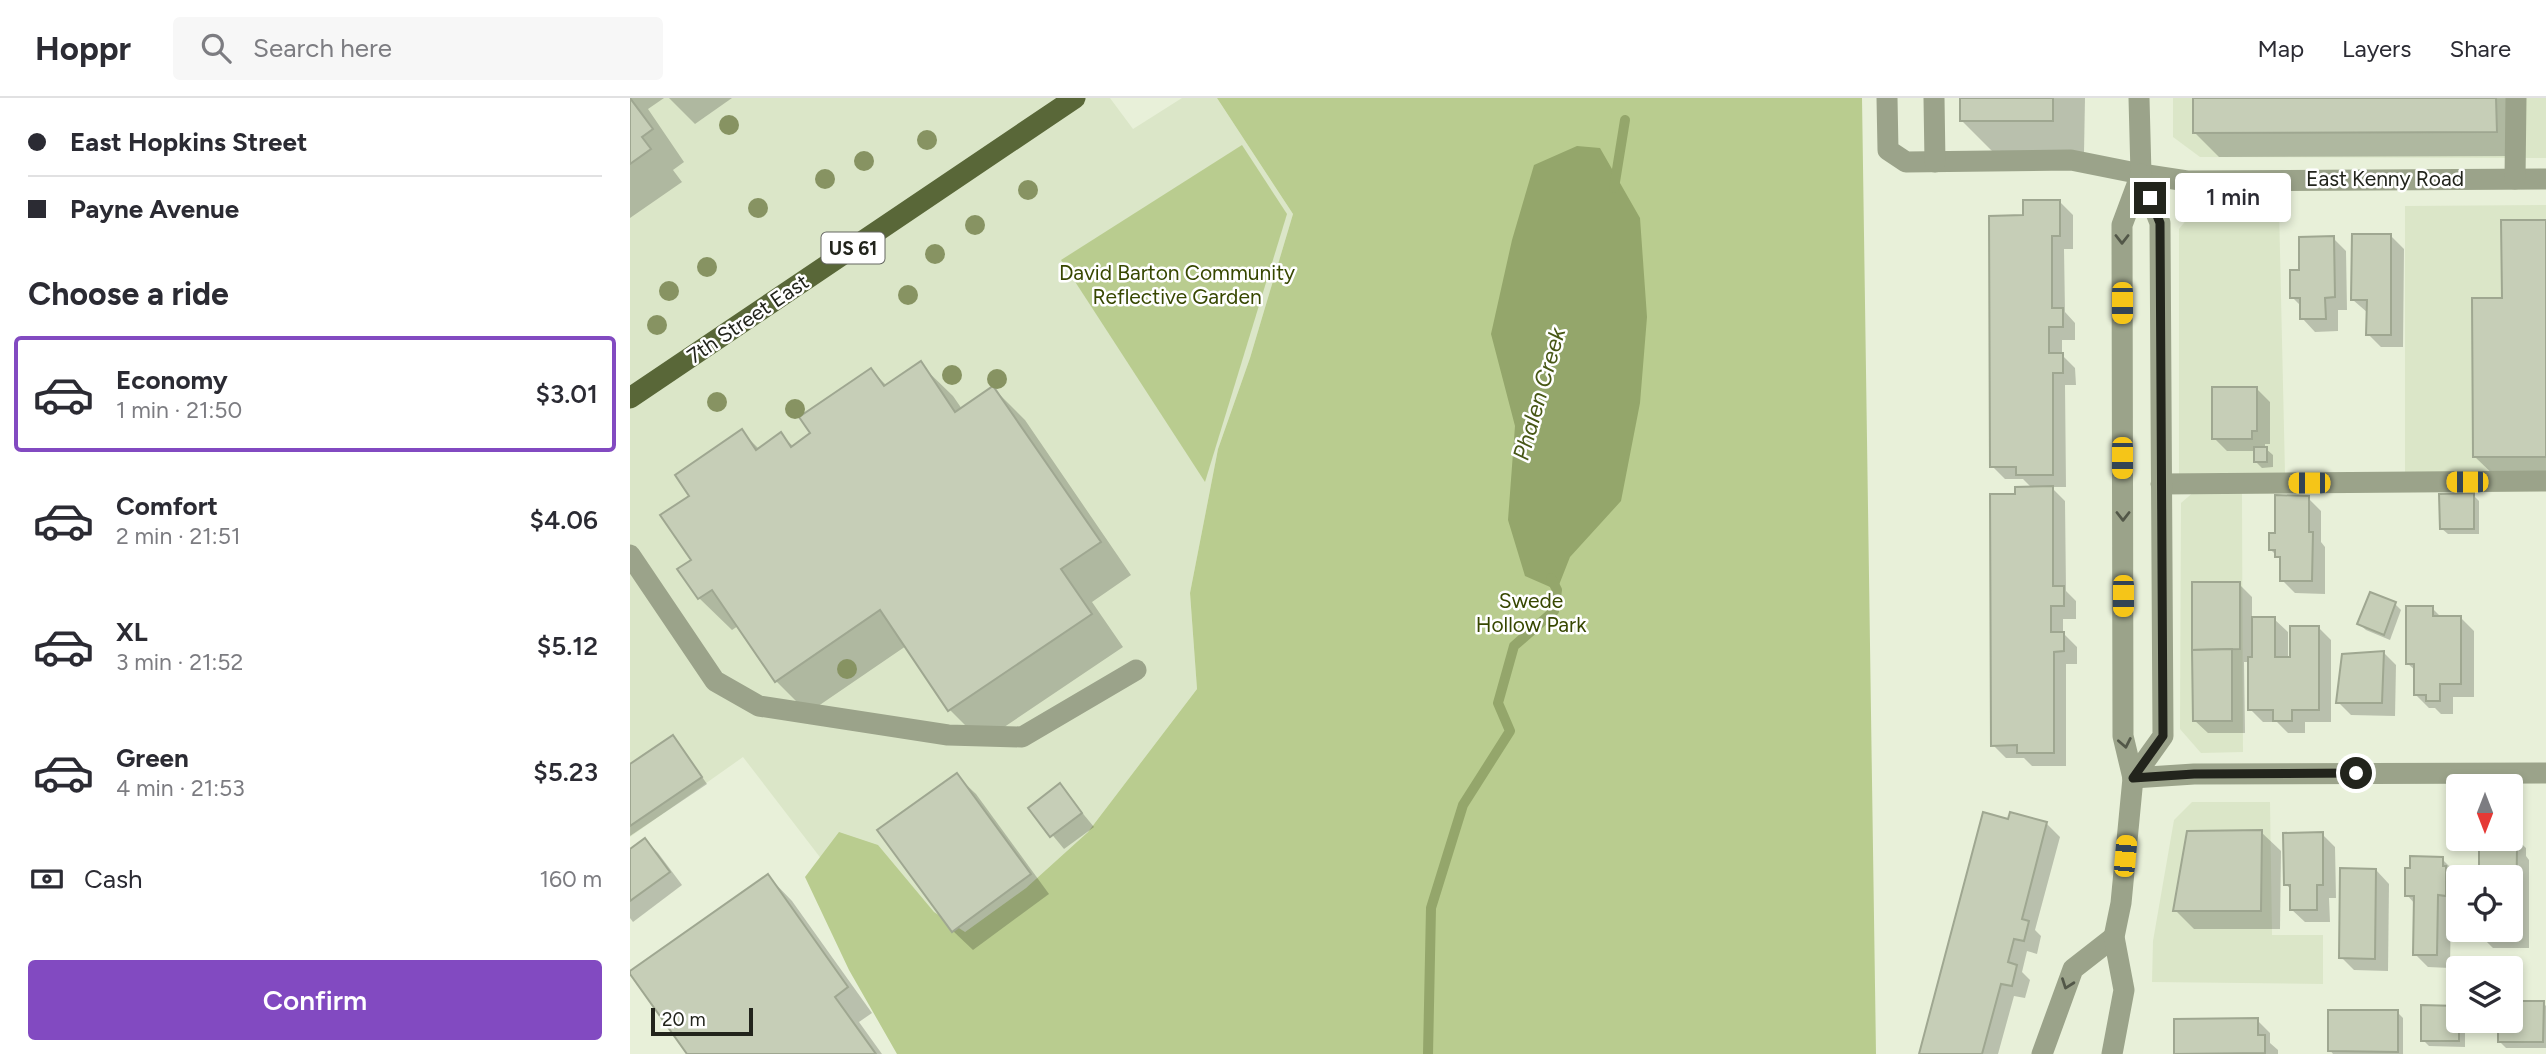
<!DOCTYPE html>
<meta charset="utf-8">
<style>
:root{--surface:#fff;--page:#f7f7f7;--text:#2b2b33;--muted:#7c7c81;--line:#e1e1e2;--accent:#824ac1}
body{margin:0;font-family:Figtree,sans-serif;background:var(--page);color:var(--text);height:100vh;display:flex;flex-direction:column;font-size:26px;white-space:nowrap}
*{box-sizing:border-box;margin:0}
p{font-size:23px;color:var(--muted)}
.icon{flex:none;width:38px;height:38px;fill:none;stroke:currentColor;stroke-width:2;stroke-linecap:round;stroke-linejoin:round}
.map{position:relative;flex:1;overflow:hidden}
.drawer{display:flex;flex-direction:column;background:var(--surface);width:630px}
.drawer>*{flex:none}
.banner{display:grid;align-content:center;height:154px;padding:0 28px;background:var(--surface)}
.needle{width:46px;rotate:180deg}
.fabs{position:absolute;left:1816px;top:676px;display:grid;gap:14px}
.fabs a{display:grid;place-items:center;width:77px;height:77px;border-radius:7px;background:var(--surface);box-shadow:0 4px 10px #0003;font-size:35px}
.scale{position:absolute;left:21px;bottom:18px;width:102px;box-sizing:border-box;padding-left:7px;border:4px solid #22241c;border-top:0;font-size:19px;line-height:24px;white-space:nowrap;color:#22241c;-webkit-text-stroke:5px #fff;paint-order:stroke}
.end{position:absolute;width:32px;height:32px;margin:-16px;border:9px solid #22241c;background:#fff;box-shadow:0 0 0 4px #fff}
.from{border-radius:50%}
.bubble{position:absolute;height:49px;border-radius:7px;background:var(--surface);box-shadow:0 4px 10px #0003;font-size:23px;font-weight:600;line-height:49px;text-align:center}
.car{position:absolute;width:21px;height:42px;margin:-21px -10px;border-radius:9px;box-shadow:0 0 5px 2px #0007;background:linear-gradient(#f5c518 24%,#345 0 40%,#f5c518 0 76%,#345 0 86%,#f5c518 0)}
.banner b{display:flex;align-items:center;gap:24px;height:66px;font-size:26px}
.banner b+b{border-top:2px solid var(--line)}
.banner i{width:18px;height:18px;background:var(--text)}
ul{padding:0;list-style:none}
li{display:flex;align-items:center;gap:21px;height:116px;margin:0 14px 10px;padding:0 14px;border:4px solid transparent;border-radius:7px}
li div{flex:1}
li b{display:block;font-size:26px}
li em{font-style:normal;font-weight:600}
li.on{border-color:var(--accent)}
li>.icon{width:63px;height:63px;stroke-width:1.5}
h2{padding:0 28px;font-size:32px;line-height:84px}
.pay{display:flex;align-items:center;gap:18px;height:77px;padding:0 28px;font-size:26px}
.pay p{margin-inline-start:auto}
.primary-button{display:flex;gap:14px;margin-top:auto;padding:14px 28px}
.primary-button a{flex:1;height:80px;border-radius:7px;background:var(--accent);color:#fff;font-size:28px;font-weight:600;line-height:80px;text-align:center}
header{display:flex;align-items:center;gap:42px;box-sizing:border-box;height:98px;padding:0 35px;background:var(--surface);border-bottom:2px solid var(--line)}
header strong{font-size:33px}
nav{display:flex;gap:38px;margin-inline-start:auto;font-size:24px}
.search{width:490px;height:63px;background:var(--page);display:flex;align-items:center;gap:18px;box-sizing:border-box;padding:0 24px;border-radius:7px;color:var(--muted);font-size:26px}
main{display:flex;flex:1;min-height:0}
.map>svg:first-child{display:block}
.built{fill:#dbe6c8}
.green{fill:#b9cc8f}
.water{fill:#94a66b}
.shadow{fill:#0003}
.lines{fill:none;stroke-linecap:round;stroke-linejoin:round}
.stream{stroke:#94a66b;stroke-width:10}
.building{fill:#c6ceb7;stroke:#9fa791;stroke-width:2}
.minor{stroke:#9ba38a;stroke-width:21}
.major{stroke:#596738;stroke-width:21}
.tree{fill:#879362}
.oneway{stroke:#525748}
.route{stroke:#22241c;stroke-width:9}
.labels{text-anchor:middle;stroke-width:5;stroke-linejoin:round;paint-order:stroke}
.shield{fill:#fff;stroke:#646660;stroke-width:2}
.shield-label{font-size:19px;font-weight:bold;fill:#22241c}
.street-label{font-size:21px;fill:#22241c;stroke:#fff}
.park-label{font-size:21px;fill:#374700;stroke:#fff}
.water-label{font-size:23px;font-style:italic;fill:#475715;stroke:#fff}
</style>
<header>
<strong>Hoppr</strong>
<div class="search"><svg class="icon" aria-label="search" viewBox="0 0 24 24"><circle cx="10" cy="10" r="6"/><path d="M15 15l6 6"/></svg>Search here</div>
<nav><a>Map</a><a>Layers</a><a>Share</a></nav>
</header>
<main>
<section class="drawer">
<div class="banner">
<b><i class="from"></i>East Hopkins Street</b>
<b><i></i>Payne Avenue</b>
</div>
<h2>Choose a ride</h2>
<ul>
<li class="on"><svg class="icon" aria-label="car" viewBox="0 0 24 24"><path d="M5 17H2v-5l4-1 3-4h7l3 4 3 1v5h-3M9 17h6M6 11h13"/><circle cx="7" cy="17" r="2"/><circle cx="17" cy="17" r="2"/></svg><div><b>Economy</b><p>1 min · 21:50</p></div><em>$3.01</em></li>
<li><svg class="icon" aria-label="car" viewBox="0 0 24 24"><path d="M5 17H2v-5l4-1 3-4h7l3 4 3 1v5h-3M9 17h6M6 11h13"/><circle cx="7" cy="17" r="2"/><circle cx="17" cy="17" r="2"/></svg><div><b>Comfort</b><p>2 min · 21:51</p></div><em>$4.06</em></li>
<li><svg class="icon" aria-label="car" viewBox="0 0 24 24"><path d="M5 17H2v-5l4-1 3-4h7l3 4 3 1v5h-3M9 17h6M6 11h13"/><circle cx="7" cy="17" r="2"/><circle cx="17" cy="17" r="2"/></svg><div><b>XL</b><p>3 min · 21:52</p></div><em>$5.12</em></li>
<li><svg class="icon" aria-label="car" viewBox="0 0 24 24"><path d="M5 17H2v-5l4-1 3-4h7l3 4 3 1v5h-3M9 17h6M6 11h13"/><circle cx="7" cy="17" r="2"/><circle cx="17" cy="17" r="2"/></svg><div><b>Green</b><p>4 min · 21:53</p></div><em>$5.23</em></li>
</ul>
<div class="pay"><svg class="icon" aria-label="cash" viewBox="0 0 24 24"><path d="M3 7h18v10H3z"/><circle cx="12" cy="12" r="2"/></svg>Cash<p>160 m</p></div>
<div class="primary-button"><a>Confirm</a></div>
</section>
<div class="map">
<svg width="1916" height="956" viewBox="0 0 1916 956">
<rect width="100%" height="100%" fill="#e8f0d9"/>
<g class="built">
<polygon points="0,0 480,0 503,31 552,0 587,0 663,116 620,260 588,351 560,495 567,591 458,734 396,790 335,834 272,866 113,659 0,739"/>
<polygon points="1543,0 1916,0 1916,60 1570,59 1543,39"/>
<polygon points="1916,107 1916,374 1775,374 1775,108"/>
<polygon points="1567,109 1649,109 1655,375 1549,376 1549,131"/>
<polygon points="1565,393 1612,395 1613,654 1571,655 1550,631 1551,405"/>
<polygon points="1562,704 1640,704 1642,837 1693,837 1693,886 1522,884 1523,843 1544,722"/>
</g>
<g class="green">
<polygon points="587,0 1232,0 1246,956 267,956 219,872 175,779 209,734 248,747 304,814 335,834 396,790 458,734 567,591 560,495 588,351 620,260 663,116"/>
<polygon points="612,47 657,116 575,384 431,162"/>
</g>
<polygon class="water" points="947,48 970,50 1010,120 1017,219 1010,305 991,403 940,459 927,492 895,478 878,422 885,328 861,236 882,142 904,67"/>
<g class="shadow">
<polygon points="0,0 34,0 18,11 54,64 43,72 52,84 0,120"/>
<polygon points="39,0 102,0 65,26"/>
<polygon points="1332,0 1455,0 1454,55 1364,55 1332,23"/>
<polygon points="1564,0 1890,0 1890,58 1589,59 1564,34"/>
<polygon points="1430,104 1443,117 1443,151 1434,151 1435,214 1445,225 1445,242 1432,242 1432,257 1445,270 1446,287 1435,287 1436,389 1421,389 1435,403 1436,493 1446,503 1446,521 1433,521 1433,535 1447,549 1447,566 1436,566 1436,668 1402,668 1394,660 1376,660 1363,647 1387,398 1402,390 1393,381 1375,381 1362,368 1395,119"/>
<polygon points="1916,124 1916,383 1870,383 1845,359 1874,202"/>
<polygon points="1761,138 1774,151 1773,249 1751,249 1738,236 1738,215 1723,202"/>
<polygon points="1703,140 1716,153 1717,212 1708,212 1708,233 1685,234 1672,220 1672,209 1662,199 1671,174"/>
<polygon points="290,266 323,298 332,311 363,290 395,322 501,477 462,504 493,549 352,644 320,612 276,548 178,615 146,583 108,528 102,532 69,500 63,463 61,398 112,334 129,351 151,337 164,349 182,336 241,272 257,288"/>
<polygon points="1627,291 1640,304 1640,346 1635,346 1635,350 1643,357 1643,369 1632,370 1626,364 1626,353 1597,353 1584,340"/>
<polygon points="1843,397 1849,403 1849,436 1818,436 1811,430"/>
<polygon points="1678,400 1691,413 1691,444 1695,449 1695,496 1665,495 1652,482 1652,463 1640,451"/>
<polygon points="1609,486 1622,499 1622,521 1644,521 1658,534 1658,561 1662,561 1688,529 1701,542 1701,624 1675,624 1675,635 1658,635 1647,624 1633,624 1620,611 1620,564 1614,564 1615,635 1578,635 1564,622"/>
<polygon points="1765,506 1771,512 1760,542 1736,532 1729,526"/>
<polygon points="1802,510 1812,520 1831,520 1844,533 1844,599 1823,599 1823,616 1811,616 1805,610 1799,610 1786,597 1786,573 1777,565"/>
<polygon points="1753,554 1766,567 1765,618 1721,617 1708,604"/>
<polygon points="49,646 77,686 0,738 0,669"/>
<polygon points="326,677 346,696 419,796 343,852 323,833"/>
<polygon points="430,688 464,729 434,751 400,710"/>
<polygon points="1381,717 1417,726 1430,739 1405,832 1411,838 1407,856 1397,853 1392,874 1400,882 1395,900 1384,898 1368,956 1291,956"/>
<polygon points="1631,734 1651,753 1650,831 1564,831 1545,812"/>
<polygon points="1692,736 1705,749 1706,800 1699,800 1700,824 1675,824 1661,811 1661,792 1656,786"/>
<polygon points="1882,737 1896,750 1896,758 1899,762 1899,850 1863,850 1850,837 1881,831"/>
<polygon points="15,742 28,755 52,787 3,824 0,820 0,754"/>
<polygon points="1812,761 1825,774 1825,780 1829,783 1829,810 1821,810 1820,870 1798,869 1785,856 1785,806 1777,797 1782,771"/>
<polygon points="1746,772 1759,786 1758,873 1724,872 1711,859"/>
<polygon points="138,778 162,803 242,915 229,924 252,956 59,956"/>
<polygon points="1913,905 1916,908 1916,950 1876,950 1869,943 1881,922"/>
<polygon points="1767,914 1773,920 1773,956 1703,956 1700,952"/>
<polygon points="1627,922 1640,935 1640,945 1648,952 1648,956 1546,956 1546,923"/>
<polygon points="1829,922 1835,922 1835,949 1799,948 1793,942"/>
</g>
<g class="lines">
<g class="stream">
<polyline points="984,90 995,22"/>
<polyline points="798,956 801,810 833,707 880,633 868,605 884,548 924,513 927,492 921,480"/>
</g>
</g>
<g class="building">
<polygon points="0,0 23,31 12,39 21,51 0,66"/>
<rect x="1330" y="0" width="93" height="23"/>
<polygon points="1563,0 1866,0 1867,34 1563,35"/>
<polygon points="1393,102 1430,102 1430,138 1422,138 1422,210 1433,210 1433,229 1419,229 1419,255 1433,255 1433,275 1423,275 1423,377 1386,377 1386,369 1360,369 1359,118 1393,117"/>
<polygon points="1871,122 1916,122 1916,359 1843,359 1842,200 1872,200"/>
<polygon points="1722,136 1761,136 1761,237 1736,237 1737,202 1721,202"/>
<polygon points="1704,138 1705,199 1695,200 1696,221 1670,221 1670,200 1660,200 1660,172 1669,172 1669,139"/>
<polygon points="291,263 325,314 363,288 471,444 431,471 462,516 318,613 250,512 145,584 82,492 68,501 47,471 61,462 30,417 59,398 45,377 112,331 126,352 151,334 161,349 180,335 169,319 241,270 254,288"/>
<polygon points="1582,289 1627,289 1627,333 1622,333 1622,341 1582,341"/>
<rect x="1624" y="349" width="13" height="15"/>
<polygon points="1423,388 1423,488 1434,488 1434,508 1421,508 1421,534 1434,534 1434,553 1424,554 1424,655 1387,655 1387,647 1361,648 1360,396 1385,396 1385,389"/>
<polygon points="1844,395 1844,431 1810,431 1809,396"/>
<polygon points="1645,397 1679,398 1679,434 1683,434 1682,483 1650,483 1650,459 1645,459 1645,452 1639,452 1639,435 1645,435"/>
<polygon points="1562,484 1610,484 1610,551 1562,552"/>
<polygon points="1740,494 1766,504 1754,537 1727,526"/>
<polygon points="1776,508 1803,508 1803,518 1831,518 1831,586 1810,586 1810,603 1796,603 1796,597 1784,597 1784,566 1776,566"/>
<polygon points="1622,519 1645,519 1645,559 1660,559 1660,528 1689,528 1689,612 1662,612 1662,623 1643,623 1643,612 1618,612 1618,559 1622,559"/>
<polygon points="1602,551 1602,623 1563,623 1562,552"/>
<polygon points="1754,553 1752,605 1706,605 1712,556"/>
<polygon points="43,637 72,679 0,728 0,666"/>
<polygon points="327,675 401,776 322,834 247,732"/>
<polygon points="430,685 452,715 420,739 398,710"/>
<polygon points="1353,714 1378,721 1380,714 1417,724 1392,821 1399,823 1394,843 1384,841 1378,864 1387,867 1382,888 1371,886 1352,956 1289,956"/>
<polygon points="1632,732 1631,813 1543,813 1557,733"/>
<polygon points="1693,734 1693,787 1687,787 1687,812 1660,812 1660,787 1654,787 1653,735"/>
<polygon points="1881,735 1883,735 1883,747 1887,747 1886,838 1848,838 1848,831 1881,831 1881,779 1849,779 1849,747 1852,747 1852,740 1881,740"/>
<polygon points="15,740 40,774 0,803 0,751"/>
<polygon points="1780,758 1813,759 1813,768 1816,768 1816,798 1808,797 1807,857 1783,857 1784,798 1775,798 1775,770 1780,770"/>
<polygon points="1710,770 1746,771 1745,861 1709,860"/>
<polygon points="138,776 218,889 205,899 246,956 57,956 0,876 0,873"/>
<polygon points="1881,903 1914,903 1913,944 1868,944 1868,922 1881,922"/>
<polygon points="1791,907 1829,908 1829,943 1791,943"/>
<polygon points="1698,912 1768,912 1768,954 1698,953"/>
<polygon points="1628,920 1628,937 1635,937 1635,955 1544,956 1544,921"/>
</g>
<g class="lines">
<g class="minor">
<polyline points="1257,0 1258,52 1276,64 1441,62 1511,76 1557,83 1916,81"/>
<polyline points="1304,0 1305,64"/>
<polyline points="1885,81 1886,0"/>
<polyline points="1531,386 1916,383"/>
<polyline points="0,457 85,583 129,608 318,637 392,639 506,572"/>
<polyline points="1503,680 1533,638 1530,125 1511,76 1509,0"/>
<polyline points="1503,680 1564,676 1916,675"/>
<polyline points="1412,956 1443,871 1484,839"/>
<polyline points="1482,956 1494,892 1484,839 1491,805 1503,680 1493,638 1492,127 1511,76"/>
</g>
<polyline class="major" points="0,300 445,0"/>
</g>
<g class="tree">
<circle cx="99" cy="27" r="10"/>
<circle cx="297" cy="42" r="10"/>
<circle cx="234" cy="63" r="10"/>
<circle cx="195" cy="81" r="10"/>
<circle cx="398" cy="92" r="10"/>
<circle cx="128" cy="110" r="10"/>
<circle cx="345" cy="127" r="10"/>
<circle cx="305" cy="156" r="10"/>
<circle cx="77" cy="169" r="10"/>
<circle cx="39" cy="193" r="10"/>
<circle cx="278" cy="197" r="10"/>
<circle cx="27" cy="227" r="10"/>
<circle cx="322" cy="277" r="10"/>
<circle cx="367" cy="281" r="10"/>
<circle cx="87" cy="304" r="10"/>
<circle cx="165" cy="311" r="10"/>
<circle cx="217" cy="571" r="10"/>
</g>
<defs><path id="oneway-chevron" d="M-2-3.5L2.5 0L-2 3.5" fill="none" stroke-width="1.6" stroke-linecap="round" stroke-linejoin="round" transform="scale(1.75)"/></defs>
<g class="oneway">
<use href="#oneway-chevron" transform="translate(1492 141) rotate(90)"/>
<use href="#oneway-chevron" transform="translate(1493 418) rotate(90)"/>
<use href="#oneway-chevron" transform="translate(1495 645) rotate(79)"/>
<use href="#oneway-chevron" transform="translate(1437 886) rotate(110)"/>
</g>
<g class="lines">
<polyline class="route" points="1520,100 1530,125 1533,638 1503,680 1564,676 1726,675"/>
</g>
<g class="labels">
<rect class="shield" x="191.5" y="134.5" width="63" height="31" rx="5"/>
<g class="shield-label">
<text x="223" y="157">US 61</text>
</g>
<g class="street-label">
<text x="1755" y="88">East Kenny Road</text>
<text transform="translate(118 221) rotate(-34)" y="7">7th Street East</text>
</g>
<g class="park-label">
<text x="547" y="182">David Barton Community<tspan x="547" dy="24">Reflective Garden</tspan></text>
<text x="901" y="510">Swede<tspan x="901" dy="24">Hollow Park</tspan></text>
</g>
<g class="water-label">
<text transform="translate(909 296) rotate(-74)" y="8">Phalen Creek</text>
</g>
</g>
</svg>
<div class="fabs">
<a><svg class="needle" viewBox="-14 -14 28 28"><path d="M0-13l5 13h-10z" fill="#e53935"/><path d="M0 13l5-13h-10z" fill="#7c7c81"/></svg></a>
<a><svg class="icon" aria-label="locate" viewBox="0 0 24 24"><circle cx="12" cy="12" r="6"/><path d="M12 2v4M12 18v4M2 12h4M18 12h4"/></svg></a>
<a><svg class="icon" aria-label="layers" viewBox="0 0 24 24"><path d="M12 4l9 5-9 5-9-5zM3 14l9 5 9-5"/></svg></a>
</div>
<div class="scale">20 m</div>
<i class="end from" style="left:1726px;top:675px"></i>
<i class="end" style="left:1520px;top:100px"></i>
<div class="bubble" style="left:1545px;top:75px;width:116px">1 min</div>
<i class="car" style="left:1492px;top:205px;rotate:180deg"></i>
<i class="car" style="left:1492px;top:360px;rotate:180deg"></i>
<i class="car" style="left:1837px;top:384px;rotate:270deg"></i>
<i class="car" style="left:1679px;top:385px;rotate:270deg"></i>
<i class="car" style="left:1493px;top:498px;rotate:180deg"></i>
<i class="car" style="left:1495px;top:758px;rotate:5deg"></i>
</div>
</main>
